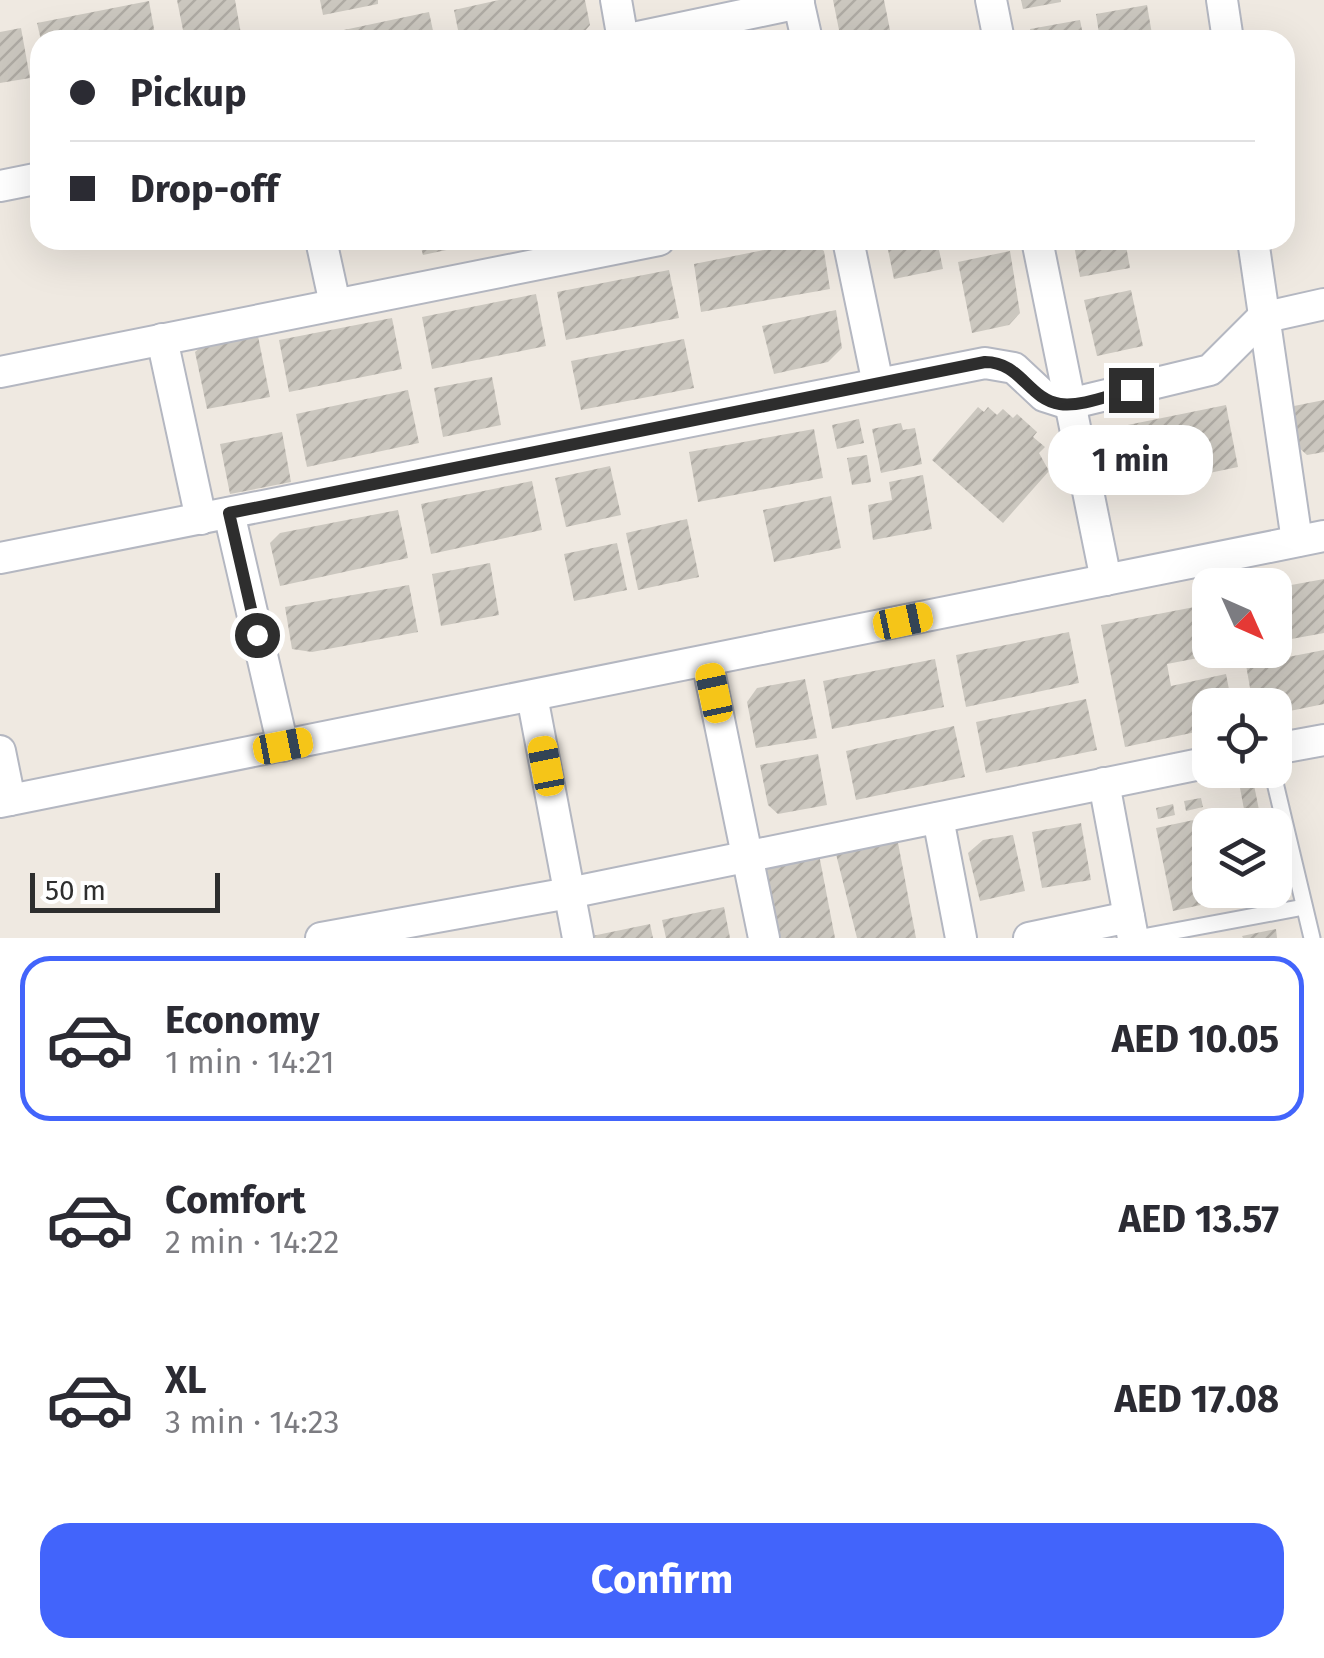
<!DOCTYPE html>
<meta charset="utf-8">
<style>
:root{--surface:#fff;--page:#f7f7f7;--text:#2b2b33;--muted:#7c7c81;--line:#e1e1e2;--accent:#4264fb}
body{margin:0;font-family:"Fira Sans",sans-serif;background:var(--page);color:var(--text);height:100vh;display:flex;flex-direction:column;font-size:38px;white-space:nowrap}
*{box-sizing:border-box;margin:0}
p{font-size:32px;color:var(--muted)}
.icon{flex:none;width:55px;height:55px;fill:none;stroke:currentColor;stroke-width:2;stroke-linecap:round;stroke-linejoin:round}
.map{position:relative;height:938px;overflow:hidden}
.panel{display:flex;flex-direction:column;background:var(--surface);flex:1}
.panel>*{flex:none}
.top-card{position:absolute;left:30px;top:30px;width:1265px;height:220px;border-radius:30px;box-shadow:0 10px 40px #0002;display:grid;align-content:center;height:220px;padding:0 40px;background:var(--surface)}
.needle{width:65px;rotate:135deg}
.fabs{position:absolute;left:1192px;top:568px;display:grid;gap:20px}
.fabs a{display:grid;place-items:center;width:100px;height:100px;border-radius:20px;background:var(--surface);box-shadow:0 10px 40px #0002;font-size:50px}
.scale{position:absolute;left:30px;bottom:25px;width:190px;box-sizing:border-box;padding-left:10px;border:5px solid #2e2e2e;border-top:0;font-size:28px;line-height:35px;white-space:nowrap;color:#2e2e2e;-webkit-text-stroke:8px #fff;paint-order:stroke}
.end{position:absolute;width:45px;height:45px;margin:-22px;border:12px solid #2e2e2e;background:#fff;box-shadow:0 0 0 5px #fff}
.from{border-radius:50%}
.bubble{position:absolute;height:70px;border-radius:30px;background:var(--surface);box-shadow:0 10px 40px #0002;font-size:32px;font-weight:700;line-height:70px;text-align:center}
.car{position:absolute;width:30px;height:60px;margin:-30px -15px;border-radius:12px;box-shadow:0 0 8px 2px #0007;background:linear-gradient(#f5c518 24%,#345 0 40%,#f5c518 0 76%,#345 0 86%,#f5c518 0)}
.top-card b{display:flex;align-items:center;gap:35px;height:95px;font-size:38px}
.top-card b+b{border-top:2px solid var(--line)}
.top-card i{width:25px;height:25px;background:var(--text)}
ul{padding:18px 0 0;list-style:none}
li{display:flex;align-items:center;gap:30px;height:165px;margin:0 20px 15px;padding:0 20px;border:5px solid transparent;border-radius:30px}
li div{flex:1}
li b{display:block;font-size:38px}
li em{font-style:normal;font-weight:700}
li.active{border-color:var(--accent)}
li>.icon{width:90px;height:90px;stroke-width:1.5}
.action{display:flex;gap:20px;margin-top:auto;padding:20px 40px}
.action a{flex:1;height:115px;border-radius:30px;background:var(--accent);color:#fff;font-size:40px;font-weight:700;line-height:115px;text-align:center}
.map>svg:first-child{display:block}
.building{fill:url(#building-hatch)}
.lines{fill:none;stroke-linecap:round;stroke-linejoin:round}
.lane-casing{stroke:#b4b7c1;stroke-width:19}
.street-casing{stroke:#b4b7c1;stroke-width:34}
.lane{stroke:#fff;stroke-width:15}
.street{stroke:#fff;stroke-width:30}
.route{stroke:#2e2e2e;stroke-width:12}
</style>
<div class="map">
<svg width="1324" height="938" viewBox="0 0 1324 938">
<defs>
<pattern id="building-hatch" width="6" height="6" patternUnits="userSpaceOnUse" patternTransform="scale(2.5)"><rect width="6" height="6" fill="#cbc7bf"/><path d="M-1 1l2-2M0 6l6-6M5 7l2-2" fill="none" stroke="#afaba4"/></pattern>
</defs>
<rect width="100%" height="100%" fill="#efe9e1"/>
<g class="building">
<polygon points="177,0 235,0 241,34 185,40"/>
<polygon points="320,0 378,0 378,4 323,15"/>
<polygon points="499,0 585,0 590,25 579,38 567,40 460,40 454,10"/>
<polygon points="833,0 884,0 892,40 841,40"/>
<polygon points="1021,0 1061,0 1061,2 1023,9"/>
<polygon points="149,1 156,40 41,40 37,23"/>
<polygon points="1147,5 1153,40 1100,40 1096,14"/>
<polygon points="429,12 435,40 306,40 306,38"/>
<polygon points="1080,20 1084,40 1032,40 1030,29"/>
<polygon points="21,28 30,78 0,83 0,32"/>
<polygon points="419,240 484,240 484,242 423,255"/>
<polygon points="886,240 937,240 943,269 894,279"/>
<polygon points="1073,240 1125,240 1130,268 1080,277"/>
<polygon points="809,241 824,251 830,289 701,312 694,264"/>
<polygon points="1010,251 1020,313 1009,325 972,333 958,262"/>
<polygon points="669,270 679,318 566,340 557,292"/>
<polygon points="1131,290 1143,346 1097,356 1084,300"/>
<polygon points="536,294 546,346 432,369 422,317"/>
<polygon points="836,310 842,348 828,362 774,374 762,326"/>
<polygon points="392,318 402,369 289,392 279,340"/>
<polygon points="258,336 270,397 207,409 195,352 201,347"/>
<polygon points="684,339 694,388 581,410 571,361"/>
<polygon points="492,377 501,425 443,437 434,388"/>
<polygon points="408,390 419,443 307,467 296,414"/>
<polygon points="1324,400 1324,452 1307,455 1297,446 1289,407"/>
<polygon points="1226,405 1238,467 1128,490 1112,478 1103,430"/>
<polygon points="978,407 984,412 988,407 997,415 1003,409 1013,418 1017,414 1037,432 1033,437 1045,447 1039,453 1049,471 1003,523 932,460"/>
<polygon points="859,419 864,443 837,449 832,425"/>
<polygon points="901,423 903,430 915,428 922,464 881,473 872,429"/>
<polygon points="814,429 823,478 698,502 689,452"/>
<polygon points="282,432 291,482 230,494 220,444"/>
<polygon points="867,455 871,482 852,485 847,458"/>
<polygon points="610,466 621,515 566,527 555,478"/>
<polygon points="923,475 932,529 873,540 868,505 892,500 889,482"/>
<polygon points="532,481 542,530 431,554 421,504"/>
<polygon points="831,496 841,548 774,562 763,510"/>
<polygon points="398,510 408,558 280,586 270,543 280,533"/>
<polygon points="687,519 699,577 638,590 626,533"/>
<polygon points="617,543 627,590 574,601 564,554"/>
<polygon points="490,563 499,615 441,626 432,574"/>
<polygon points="1324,579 1324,633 1275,642 1275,588"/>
<polygon points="409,585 418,632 312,652 292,649 285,607"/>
<polygon points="1210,604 1210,650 1229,652 1167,664 1171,686 1226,674 1232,705 1210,705 1210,729 1125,747 1101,625"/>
<polygon points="1069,632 1079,683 966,707 956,655"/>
<polygon points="1324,650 1324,704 1275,714 1275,705 1253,705 1246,665"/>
<polygon points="935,659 944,707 832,729 823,681"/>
<polygon points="805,679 817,738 756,748 747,702 757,688"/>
<polygon points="1086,699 1097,750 986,773 976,722"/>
<polygon points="954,726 965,777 856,800 846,751"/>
<polygon points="818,754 827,805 778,814 768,805 760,765"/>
<polygon points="1254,785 1262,825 1247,825 1240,788"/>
<polygon points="1201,798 1203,807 1186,811 1184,801"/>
<polygon points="1173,804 1175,815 1158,819 1156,808"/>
<polygon points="1203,818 1205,826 1199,827 1202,842 1210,840 1210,890 1246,890 1247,895 1173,911 1156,828"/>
<polygon points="1081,823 1091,880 1042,888 1032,832"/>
<polygon points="896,832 916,938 857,938 834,846"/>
<polygon points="1013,835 1025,891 980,901 968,853 983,840"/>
<polygon points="817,844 835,938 774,938 755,858"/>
<polygon points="724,907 730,938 666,938 662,920"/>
<polygon points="650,924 653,938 592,938 592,936"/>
<polygon points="1276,929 1277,938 1243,938 1242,936"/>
</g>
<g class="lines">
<g class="lane-casing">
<g id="lane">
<polyline points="1272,770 1312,938"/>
<polyline points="1137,938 1304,907"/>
</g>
</g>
<g class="street-casing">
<g id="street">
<polyline points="616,0 623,40"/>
<polyline points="798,0 807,40"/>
<polyline points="991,0 999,40"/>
<polyline points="1222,0 1228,40"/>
<polyline points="624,40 799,3"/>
<polyline points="0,186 40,178"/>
<polyline points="321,240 335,304"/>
<polyline points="848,240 878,384"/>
<polyline points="1037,240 1106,580"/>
<polyline points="1253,240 1297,541"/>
<polyline points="162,339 201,519"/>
<polyline points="0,372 659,240"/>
<polyline points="229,513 283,746"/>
<polyline points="0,558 985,363 1014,368 1044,396 1069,404 1210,370 1262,318 1324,304"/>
<polyline points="707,661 764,938"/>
<polyline points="532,696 578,938"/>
<polyline points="1275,749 1324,740"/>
<polyline points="0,751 10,800"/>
<polyline points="1104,783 1133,938"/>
<polyline points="0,802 1324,536"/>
<polyline points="938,818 961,938"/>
<polyline points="321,938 569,893 1210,762"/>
<polyline points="1029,938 1129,917"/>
</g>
</g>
<use href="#lane" class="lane"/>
<use href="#street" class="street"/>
</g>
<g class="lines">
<path class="route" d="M257 635 229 513 985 362C1021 362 1028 399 1060 404 1081 407 1110 395 1131 390"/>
</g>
</svg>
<div class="fabs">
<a><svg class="needle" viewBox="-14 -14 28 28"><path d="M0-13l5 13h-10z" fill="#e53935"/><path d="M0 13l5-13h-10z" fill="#7c7c81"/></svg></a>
<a><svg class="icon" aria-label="locate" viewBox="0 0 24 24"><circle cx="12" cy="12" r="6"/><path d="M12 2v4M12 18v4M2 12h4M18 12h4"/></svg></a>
<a><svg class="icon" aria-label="layers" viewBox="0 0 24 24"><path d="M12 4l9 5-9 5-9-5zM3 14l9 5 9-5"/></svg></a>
</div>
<div class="scale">50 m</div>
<i class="end from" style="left:257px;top:635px"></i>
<i class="end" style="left:1131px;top:390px"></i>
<div class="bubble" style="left:1048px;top:425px;width:165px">1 min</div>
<i class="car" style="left:903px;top:621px;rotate:78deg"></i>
<i class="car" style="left:714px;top:693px;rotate:348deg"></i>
<i class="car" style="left:283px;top:746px;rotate:79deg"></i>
<i class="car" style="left:546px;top:766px;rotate:349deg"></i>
<div class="top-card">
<b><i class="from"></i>Pickup</b>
<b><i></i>Drop-off</b>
</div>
</div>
<section class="panel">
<ul>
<li class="active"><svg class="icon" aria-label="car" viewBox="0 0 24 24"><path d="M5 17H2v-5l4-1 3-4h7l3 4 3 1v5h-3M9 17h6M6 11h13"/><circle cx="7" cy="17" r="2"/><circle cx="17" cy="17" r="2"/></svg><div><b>Economy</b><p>1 min · 14:21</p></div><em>AED 10.05</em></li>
<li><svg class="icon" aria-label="car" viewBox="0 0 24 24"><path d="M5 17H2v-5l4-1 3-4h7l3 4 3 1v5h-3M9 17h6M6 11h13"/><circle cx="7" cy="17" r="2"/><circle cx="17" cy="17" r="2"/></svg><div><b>Comfort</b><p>2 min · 14:22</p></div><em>AED 13.57</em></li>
<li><svg class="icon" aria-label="car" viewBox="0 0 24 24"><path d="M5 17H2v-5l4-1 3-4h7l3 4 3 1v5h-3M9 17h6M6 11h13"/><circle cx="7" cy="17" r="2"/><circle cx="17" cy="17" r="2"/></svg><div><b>XL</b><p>3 min · 14:23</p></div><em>AED 17.08</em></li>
</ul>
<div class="action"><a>Confirm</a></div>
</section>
